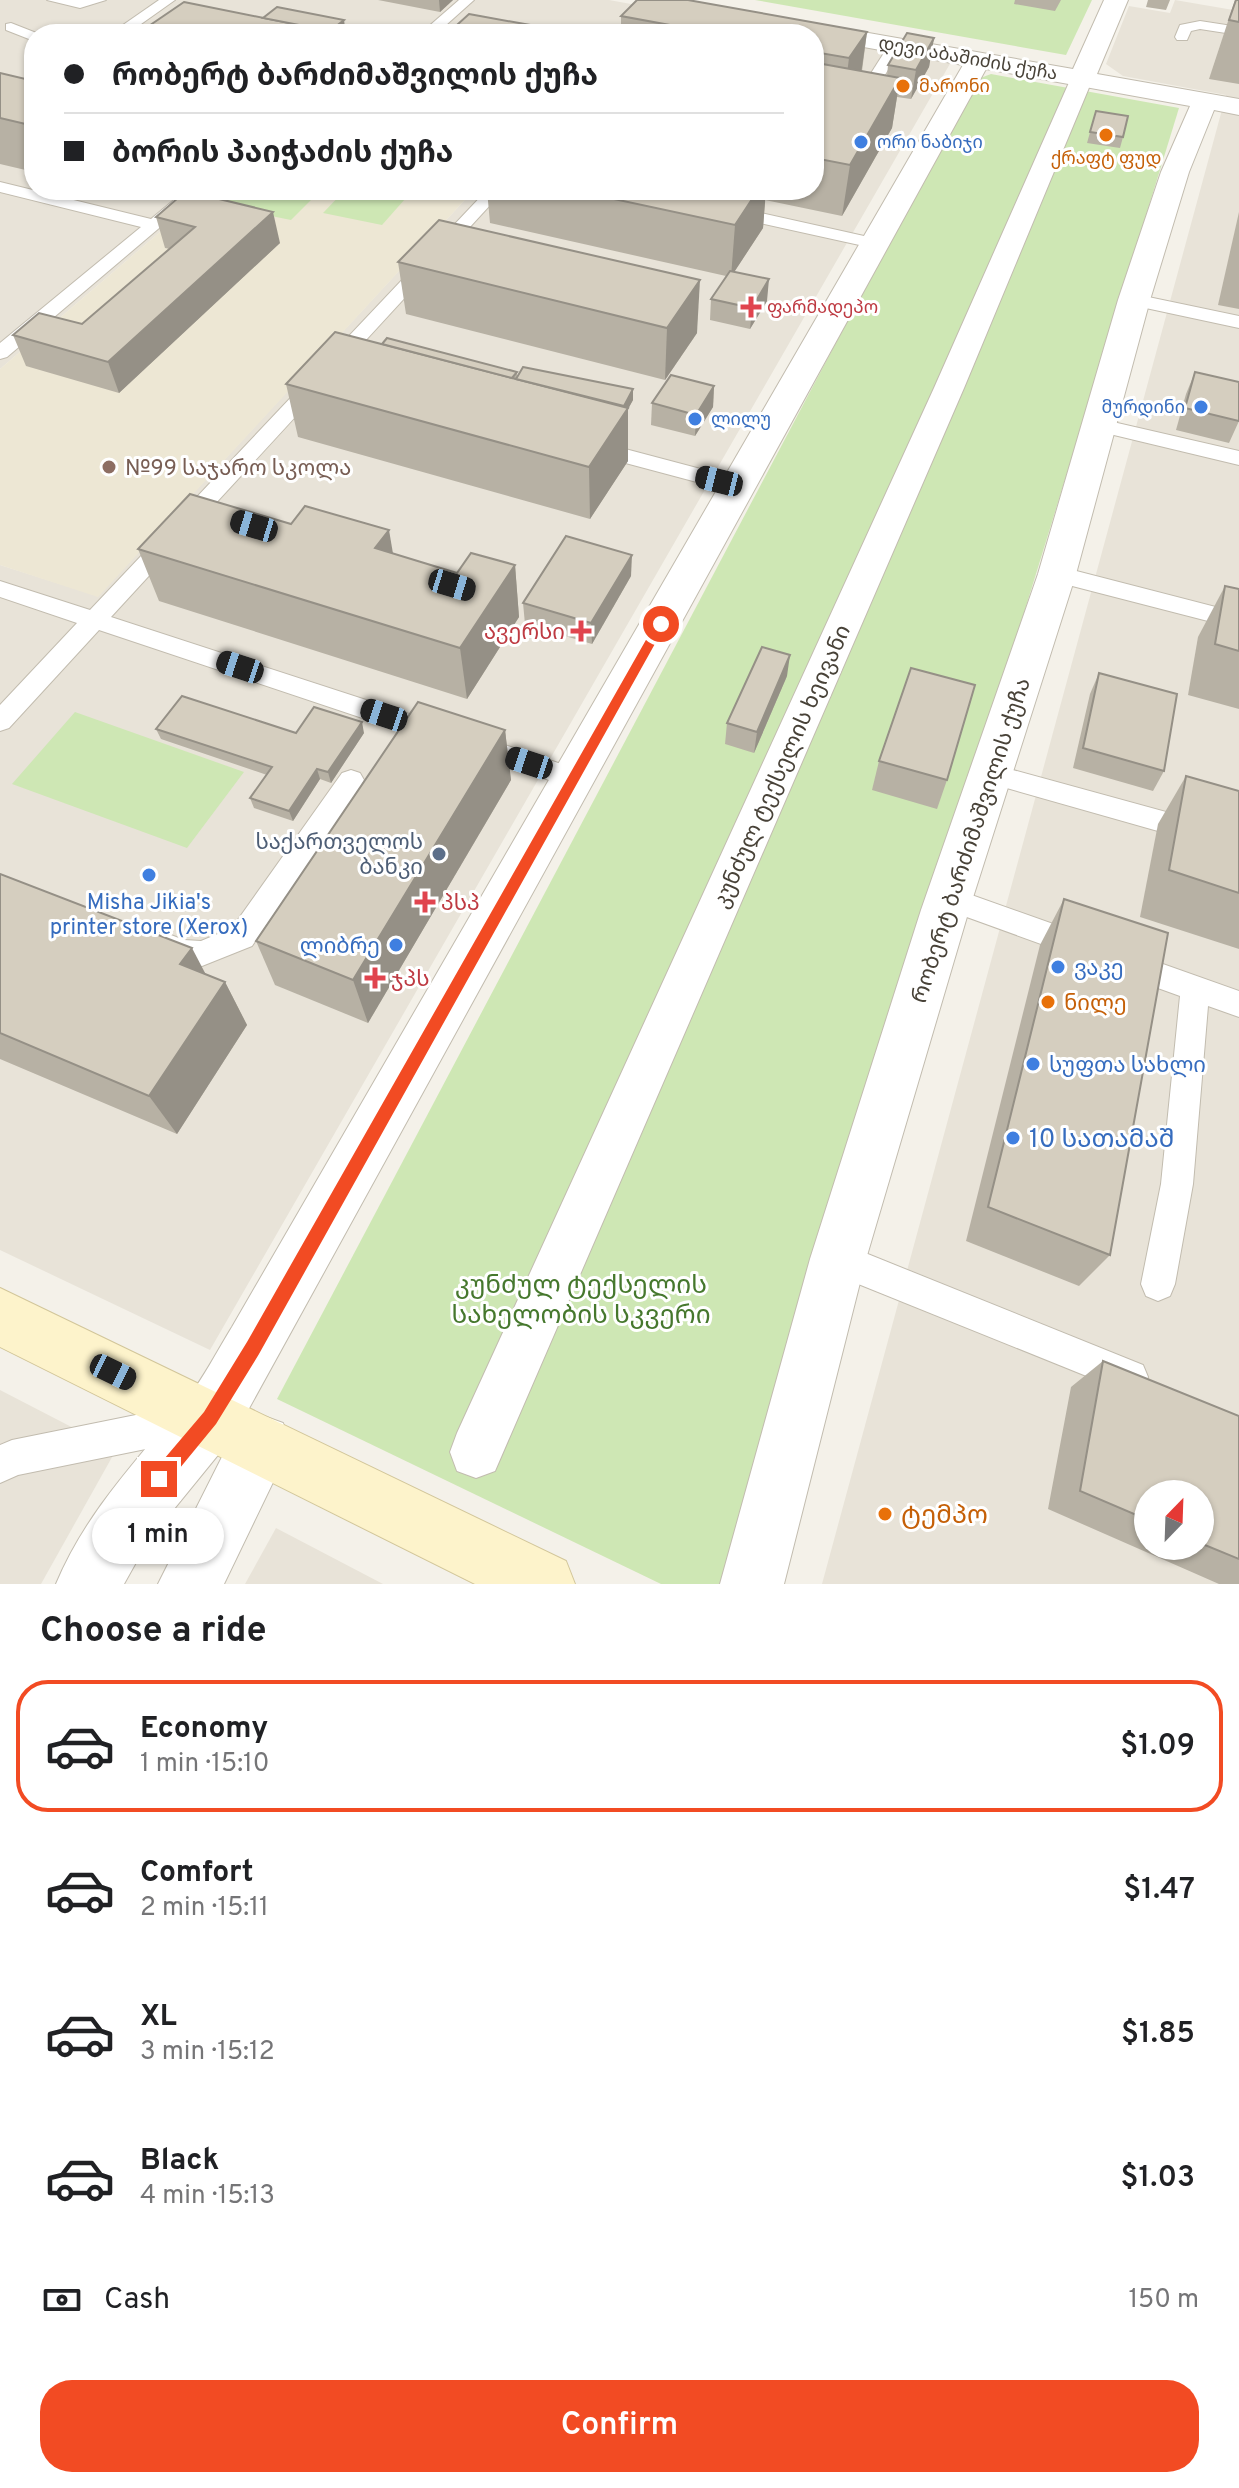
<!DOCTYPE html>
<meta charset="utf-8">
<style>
:root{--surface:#fff;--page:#f2f2f2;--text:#202124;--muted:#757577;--line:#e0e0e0;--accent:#f24b23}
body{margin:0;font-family:Overpass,"Noto Sans Georgian",sans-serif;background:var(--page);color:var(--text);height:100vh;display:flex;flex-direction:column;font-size:30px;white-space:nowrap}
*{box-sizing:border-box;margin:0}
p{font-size:26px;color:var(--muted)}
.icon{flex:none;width:44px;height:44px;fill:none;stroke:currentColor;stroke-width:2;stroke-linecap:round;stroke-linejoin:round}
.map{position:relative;height:1584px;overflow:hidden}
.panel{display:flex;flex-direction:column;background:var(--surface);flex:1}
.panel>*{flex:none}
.guide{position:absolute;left:24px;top:24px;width:800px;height:176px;border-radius:32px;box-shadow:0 2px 6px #0004;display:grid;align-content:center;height:176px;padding:0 40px;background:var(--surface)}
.needle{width:52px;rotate:23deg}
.controls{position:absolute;left:1134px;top:1480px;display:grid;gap:16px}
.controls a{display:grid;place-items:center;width:80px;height:80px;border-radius:50%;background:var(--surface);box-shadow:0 2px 6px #0004;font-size:40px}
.end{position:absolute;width:36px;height:36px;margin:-18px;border:10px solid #f24b23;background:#fff;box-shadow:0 0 0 4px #fff}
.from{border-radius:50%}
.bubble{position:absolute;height:56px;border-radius:28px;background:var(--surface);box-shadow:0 2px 6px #0004;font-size:26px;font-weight:600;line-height:56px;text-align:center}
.car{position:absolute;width:24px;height:48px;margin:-24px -12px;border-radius:10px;box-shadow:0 0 6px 2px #0007;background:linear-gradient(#222 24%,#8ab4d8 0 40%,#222 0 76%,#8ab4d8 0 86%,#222 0)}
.guide b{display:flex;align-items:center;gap:28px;height:76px;font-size:30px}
.guide b+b{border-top:2px solid var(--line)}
.guide i{width:20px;height:20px;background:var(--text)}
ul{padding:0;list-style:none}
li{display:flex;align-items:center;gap:24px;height:132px;margin:0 16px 12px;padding:0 24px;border:4px solid transparent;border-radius:32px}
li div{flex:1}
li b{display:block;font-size:30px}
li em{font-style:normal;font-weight:600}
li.selected{border-color:var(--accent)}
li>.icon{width:72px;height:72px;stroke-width:1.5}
h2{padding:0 40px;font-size:36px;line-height:96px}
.pay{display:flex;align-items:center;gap:20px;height:88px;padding:0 40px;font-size:30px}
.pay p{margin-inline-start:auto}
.cta{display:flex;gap:16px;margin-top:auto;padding:16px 40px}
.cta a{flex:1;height:92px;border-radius:32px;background:var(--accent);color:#fff;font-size:32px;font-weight:600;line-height:92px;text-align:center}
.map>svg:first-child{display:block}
.residential{fill:#e8e3d8;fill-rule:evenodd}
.education{fill:#ede7d4}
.green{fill:#cee7b4}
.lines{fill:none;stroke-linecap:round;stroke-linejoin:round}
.service-casing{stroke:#c2bcaf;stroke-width:2}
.pedestrian-casing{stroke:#c2bcaf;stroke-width:2}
.tertiary-casing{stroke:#c2bcaf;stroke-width:2}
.secondary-casing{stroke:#d2c69a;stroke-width:2}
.service{fill:#fff;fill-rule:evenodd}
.pedestrian{fill:#fff;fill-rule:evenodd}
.tertiary{fill:#fff;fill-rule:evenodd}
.secondary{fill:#fdf3cb;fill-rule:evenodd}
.wall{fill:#b7b1a4;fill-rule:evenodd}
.shaded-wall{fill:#959086}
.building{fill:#d5cebf;stroke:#959086;stroke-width:2}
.route{fill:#f24b23}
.food-dot{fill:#e8710a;stroke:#fff;stroke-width:3}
.shop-dot{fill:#3f7fe0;stroke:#fff;stroke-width:3}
.health-dot{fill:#e0444e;stroke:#fff;stroke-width:3}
.education-dot{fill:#8d6e63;stroke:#fff;stroke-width:3}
.service-dot{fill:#5c6f8a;stroke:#fff;stroke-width:3}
.labels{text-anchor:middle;stroke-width:6;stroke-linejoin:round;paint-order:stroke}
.far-street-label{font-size:18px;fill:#484238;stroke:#fff}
.far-food-label{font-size:18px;fill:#c56008;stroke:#fff;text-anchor:start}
.far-shop-label{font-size:18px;fill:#366cbe;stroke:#fff;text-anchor:start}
.far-health-label{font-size:18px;fill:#be3a42;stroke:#fff;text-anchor:start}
.education-label{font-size:22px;fill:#785e54;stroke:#fff;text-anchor:start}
.health-label{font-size:22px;fill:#be3a42;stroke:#fff;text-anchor:start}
.street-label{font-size:22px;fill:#484238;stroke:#fff}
.service-label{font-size:22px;fill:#4e5e75;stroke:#fff;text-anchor:end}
.shop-label{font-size:22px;fill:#366cbe;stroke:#fff;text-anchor:start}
.food-label{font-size:22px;fill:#c56008;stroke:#fff;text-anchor:start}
.near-shop-label{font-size:26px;fill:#366cbe;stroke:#fff;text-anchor:start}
.near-park-label{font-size:26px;fill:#46782d;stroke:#fff}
.near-food-label{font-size:26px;fill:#c56008;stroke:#fff;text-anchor:start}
</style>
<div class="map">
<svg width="1239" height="1584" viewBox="0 0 1239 1584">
<rect width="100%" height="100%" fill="#f4f1e9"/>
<g class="residential">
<polygon points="0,0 609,0 796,34 34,34 34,190 209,190 0,369"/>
<path d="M1175 0 1239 11V1584H822L1226 95 1123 76 1106 64 1129 6 1170 13ZM1148 1494H1200V1546H1148Z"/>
<polygon points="814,37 951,62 210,1350 0,1250 0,565 98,596 474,190 814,190"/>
<polygon points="0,1390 116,1450 41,1584 0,1584"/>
<polygon points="276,1528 383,1584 245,1584"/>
</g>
<polygon class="education" points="209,190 474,190 98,597 0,565 0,369"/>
<g class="green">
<polygon points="755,0 1092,0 1066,55"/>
<polygon points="991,74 1179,108 726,1584 661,1584 277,1399 975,80"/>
<polygon points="239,190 321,190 291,220 222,206"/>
<polygon points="345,190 413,190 382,225 323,213"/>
<polygon points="75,712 244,772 187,848 12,784"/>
</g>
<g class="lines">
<g class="service-casing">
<g id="service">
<polygon points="47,0 106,0 80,8"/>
<polygon points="159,0 175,0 127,34 110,34"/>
<polygon points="459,0 474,0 436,34 420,34"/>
<polygon points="1200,21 1239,27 1239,35 1200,29 1191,31 1187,40 1177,40 1175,37 1180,25"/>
<polygon points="11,23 39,34 34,34 34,41 6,30 6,24"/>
<polygon points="896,41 903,45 868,103 860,108 855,106 852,103 889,45"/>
<polygon points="0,182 151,219 186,190 204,190 7,357 0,359 0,343 141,227 0,192"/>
<polygon points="487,190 504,190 111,617 446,726 450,733 446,740 437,743 99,630 9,728 0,731 0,705 77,623 0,597 0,581 90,610"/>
<polygon points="729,206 873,238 882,243 873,248 723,215 720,211 723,207"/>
<polygon points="1134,294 1239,316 1239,328 1127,304 1125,300 1127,296"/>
<polygon points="1100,419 1239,451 1239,465 1093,430 1090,425 1093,420"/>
<polygon points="595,441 746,481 749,486 746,491 738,493 588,453 585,448"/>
<polygon points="1057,566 1239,613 1239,629 1049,580 1046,574 1049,568"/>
<polygon points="475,735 582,771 586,778 582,785 573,788 466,752 462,745 466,738"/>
<polygon points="991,764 1239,832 1239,854 982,781 978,774 982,767"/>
<polygon points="351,770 360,773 364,780 360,787 252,946 202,966 182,964 153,953 149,944 153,935 163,932 184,940 201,941 232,928 342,773"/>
<polygon points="949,887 1087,936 1091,945 1087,954 1077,957 939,907 935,899 939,891"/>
<polygon points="1129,952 1239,991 1239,1017 1208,1006 1193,1184 1175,1284 1170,1296 1158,1301 1146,1296 1141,1284 1161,1184 1180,996 1119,974 1115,965 1119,956"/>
<polygon points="838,1242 1143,1365 1148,1377 1143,1389 1131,1394 826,1271 821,1259 826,1247"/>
<polygon points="195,1403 208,1408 213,1421 208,1434 195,1439 18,1475 0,1483 0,1445 12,1440"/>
</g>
</g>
<g class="pedestrian-casing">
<polygon id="pedestrian" points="1082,71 1093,78 964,388 495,1471 476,1478 457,1471 450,1452 457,1433 934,388 1071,78"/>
</g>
<g class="tertiary-casing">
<path id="tertiary" d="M1104 0H1128L1097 74 1239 99V115L1214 110 1189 172 1150 300 1076 574 969 910 866 1259 784 1584H720L810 1259 921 910 1038 574 1118 300 1161 172 1190 106 986 69 241 1423 261 1415 283 1423 291 1445 224 1584H158L231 1439 148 1541 124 1584H56C86 1512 138 1459 186 1400 204 1378 217 1351 232 1327L963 65 814 38V34H797L794 29 797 24 806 22 1073 69Z"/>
</g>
<g class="secondary-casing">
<polygon id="secondary" points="0,1288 566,1561 575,1584 475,1584 0,1347"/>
</g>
<use href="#service" class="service"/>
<use href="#pedestrian" class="pedestrian"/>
<use href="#tertiary" class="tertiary"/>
<use href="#secondary" class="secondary"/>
</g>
<g class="wall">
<polygon points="378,0 453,0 440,12"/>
<polygon points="1015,0 1061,0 1055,11 1014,4"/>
<polygon points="1148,0 1170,0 1166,10 1146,7"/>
<polygon points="1235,0 1239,0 1239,84 1209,79"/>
<polygon points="621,16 867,32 862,71 887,76 888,65 934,38 929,67 911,99 897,97 892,128 842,216 765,200 763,228 734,272 767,301 750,329 710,320 711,299 726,276 490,223 487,190 814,190 814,34 621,34"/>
<polygon points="263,18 344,20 345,30 341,34 144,34 143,30"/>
<polygon points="0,73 34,81 34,172 0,164"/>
<polygon points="1096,111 1123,137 1120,148 1087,143"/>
<polygon points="1239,212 1239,309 1218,305"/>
<polygon points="156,217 280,243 119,393 26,366 13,335 82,324 170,249 165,248"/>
<polygon points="398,262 697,333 665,380 406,314"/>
<polygon points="382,344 517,372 517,377 633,389 633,400 628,409 628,461 590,519 298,437 286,384"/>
<polygon points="1195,372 1239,421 1229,443 1176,430 1186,394"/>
<polygon points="714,386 713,407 695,436 651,425 652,403"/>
<polygon points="138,549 393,554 457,573 515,565 519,617 467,699 159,601"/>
<polygon points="631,576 592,644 525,624 523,603"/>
<polygon points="1225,586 1239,589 1239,709 1188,695 1198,637"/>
<polygon points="1099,673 1164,771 1153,791 1073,768 1090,694"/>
<polygon points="787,676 754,753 725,744 727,723"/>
<polygon points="156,729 296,733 364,733 331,783 320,779 293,821 254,808 250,798 267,775 161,739"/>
<polygon points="505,730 511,780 368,1023 275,985 256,941"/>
<polygon points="879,761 947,780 937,809 872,790"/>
<polygon points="1186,776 1239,791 1239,949 1140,917 1158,824"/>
<polygon points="0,874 206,974 225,982 247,1025 177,1134 0,1059"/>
<polygon points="1064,899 1110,1255 1079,1286 966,1241 1040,945"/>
<path d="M1103 1361 1239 1416V1584H1219L1048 1509 1071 1387ZM1148 1494H1200V1546H1148Z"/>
</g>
<g class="shaded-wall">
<polygon points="439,0 453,0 440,12"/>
<polygon points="344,20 345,30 341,34 330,34 330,31"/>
<polygon points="530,25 530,34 521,34"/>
<polygon points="867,32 860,81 843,107 849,58"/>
<polygon points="934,38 929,67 911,99 916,70"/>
<polygon points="900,78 892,128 842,216 850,165"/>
<polygon points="758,190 766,190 763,228 731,277 735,225"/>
<polygon points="273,212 280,243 119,393 108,362"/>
<polygon points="769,279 767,301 750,329 752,308"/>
<polygon points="700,280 697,333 665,380 667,328"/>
<polygon points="714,386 713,407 695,436 696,415"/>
<polygon points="633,389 633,400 628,409 628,461 590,519 589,467"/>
<polygon points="389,530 398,583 375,548"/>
<polygon points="632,555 631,576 592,644 591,623"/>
<polygon points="515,565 519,617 467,699 460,648"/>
<polygon points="790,655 787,676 754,753 757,732"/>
<polygon points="362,722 364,733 331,783 328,772"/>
<polygon points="505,730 511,780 368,1023 353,980"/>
<polygon points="317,769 320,779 293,821 289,811"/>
<polygon points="192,948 215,992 180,964"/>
<polygon points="225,982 247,1025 177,1134 149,1096"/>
</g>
<g class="building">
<polygon points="637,0 688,0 867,32 849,58 814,52 814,34 719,34 621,16"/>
<polygon points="1236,0 1239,0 1239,22 1229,20"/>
<polygon points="184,2 339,33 338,34 161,34 143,30"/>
<polygon points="277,7 344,20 330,31 263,18"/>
<polygon points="469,14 530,25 521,34 447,34"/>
<polygon points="907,33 934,38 916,70 888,65"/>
<polygon points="817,63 900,78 850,165 814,158 814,68"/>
<polygon points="0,73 34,81 34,126 0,118"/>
<polygon points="1096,111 1128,116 1123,137 1090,132"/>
<polygon points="572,190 758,190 735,225"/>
<polygon points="186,191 273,212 108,362 13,335 39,313 82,324 195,227 156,217"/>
<polygon points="439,220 700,280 667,328 398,262"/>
<polygon points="730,271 769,279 752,308 711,299"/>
<polygon points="335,332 628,408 589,467 286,384"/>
<polygon points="387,338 517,372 512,378 382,344"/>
<polygon points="523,367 633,389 624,406 516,379"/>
<polygon points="1195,372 1239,382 1239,421 1185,408"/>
<polygon points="671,375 714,386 696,415 652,403"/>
<polygon points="190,494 291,524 305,506 389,530 375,548 457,573 471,553 515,565 460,648 138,549"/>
<polygon points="566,536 632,555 591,623 523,603"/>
<polygon points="1225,586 1239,589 1239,651 1215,644"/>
<polygon points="762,647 790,655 757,732 727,723"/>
<polygon points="911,668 975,685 947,780 879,761"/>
<polygon points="1099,673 1177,694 1164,771 1083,748"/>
<polygon points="182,696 296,733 314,707 362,722 328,772 317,769 289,811 250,798 272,767 156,729"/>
<polygon points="418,702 505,730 353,980 256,941"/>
<polygon points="1186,776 1239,791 1239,893 1169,870"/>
<polygon points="0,874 192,948 180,964 225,982 149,1096 0,1033"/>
<polygon points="1064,899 1168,933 1110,1255 988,1207"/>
<polygon points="1103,1361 1239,1416 1239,1559 1200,1543 1200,1494 1148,1494 1148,1520 1080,1491"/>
</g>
<polygon class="route" points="661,620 666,624 259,1354 216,1424 166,1485 159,1488 153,1485 150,1479 153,1472 204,1412 247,1342 655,624"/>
<g class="food-dot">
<circle cx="903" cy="86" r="8"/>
<circle cx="1106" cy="135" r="8"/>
<circle cx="1048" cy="1002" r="8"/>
<circle cx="885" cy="1514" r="8"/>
</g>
<g class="shop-dot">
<circle cx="861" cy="142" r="8"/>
<circle cx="1201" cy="407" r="8"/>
<circle cx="695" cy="419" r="8"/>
<circle cx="149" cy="875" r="8"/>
<circle cx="396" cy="945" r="8"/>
<circle cx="1058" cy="967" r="8"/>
<circle cx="1033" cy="1064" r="8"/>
<circle cx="1013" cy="1138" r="8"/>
</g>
<g class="health-dot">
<path d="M747 295h8v8h8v8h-8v8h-8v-8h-8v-8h8z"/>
<path d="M577 619h8v8h8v8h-8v8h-8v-8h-8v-8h8z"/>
<path d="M421 890h8v8h8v8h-8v8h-8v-8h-8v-8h8z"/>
<path d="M371 966h8v8h8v8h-8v8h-8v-8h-8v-8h8z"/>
</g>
<circle class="education-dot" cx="109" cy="467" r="8"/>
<circle class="service-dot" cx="439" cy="854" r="8"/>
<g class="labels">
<g class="far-street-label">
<text transform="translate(968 58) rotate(10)" y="6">დევი აბაშიძის ქუჩა</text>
</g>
<g class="far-food-label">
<text x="919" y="92">მარონი</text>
<text x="1106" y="164" text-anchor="middle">ქრაფტ ფუდ</text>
</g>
<g class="far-shop-label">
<text x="877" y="148">ორი ნაბიჯი</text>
<text x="1185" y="413" text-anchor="end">მურდინი</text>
<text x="711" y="425">ლილუ</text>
</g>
<g class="far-health-label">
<text x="767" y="313">ფარმადეპო</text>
</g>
<g class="education-label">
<text x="125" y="475">№99 საჯარო სკოლა</text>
</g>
<g class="health-label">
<text x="565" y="639" text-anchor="end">ავერსი</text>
<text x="441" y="910">პსპ</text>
<text x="391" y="986">ჯპს</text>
</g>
<g class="street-label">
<text transform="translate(781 766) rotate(-66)" y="8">კუნძულ ტექსელის ხეივანი</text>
<text transform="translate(970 840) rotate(-72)" y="8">რობერტ ბარძიმაშვილის ქუჩა</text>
</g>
<g class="service-label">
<text x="423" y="849">საქართველოს<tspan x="423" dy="25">ბანკი</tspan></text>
</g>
<g class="shop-label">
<text x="149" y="909" text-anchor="middle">Misha Jikia's<tspan x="149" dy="25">printer store (Xerox)</tspan></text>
<text x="380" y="953" text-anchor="end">ლიბრე</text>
<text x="1074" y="975">ვაკე</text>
<text x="1049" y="1072">სუფთა სახლი</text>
</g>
<g class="food-label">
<text x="1064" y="1010">ნილე</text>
</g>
<g class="near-shop-label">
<text x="1029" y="1147">10 სათამაშ</text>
</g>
<g class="near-park-label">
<text x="581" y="1293">კუნძულ ტექსელის<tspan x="581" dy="30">სახელობის სკვერი</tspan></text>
</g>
<g class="near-food-label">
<text x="901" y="1523">ტემპო</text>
</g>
</g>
</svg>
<div class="controls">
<a><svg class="needle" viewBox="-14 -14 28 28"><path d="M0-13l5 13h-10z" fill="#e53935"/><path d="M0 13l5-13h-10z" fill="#757577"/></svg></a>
</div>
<i class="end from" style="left:661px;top:624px"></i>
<i class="end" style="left:159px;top:1479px"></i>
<div class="bubble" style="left:92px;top:1508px;width:132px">1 min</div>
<i class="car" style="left:719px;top:481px;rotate:284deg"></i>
<i class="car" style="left:254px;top:526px;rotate:287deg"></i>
<i class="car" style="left:452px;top:585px;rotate:107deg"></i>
<i class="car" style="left:240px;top:667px;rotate:288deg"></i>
<i class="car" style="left:384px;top:715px;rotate:288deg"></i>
<i class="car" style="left:529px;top:763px;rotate:288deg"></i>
<i class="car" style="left:113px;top:1372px;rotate:116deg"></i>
<div class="guide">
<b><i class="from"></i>რობერტ ბარძიმაშვილის ქუჩა</b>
<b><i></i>ბორის პაიჭაძის ქუჩა</b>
</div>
</div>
<section class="panel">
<h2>Choose a ride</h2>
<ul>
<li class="selected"><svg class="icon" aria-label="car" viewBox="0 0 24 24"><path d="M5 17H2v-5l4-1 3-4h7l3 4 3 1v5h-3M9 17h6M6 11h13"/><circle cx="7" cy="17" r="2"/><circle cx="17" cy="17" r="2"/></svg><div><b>Economy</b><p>1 min · 15:10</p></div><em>$1.09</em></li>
<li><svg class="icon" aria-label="car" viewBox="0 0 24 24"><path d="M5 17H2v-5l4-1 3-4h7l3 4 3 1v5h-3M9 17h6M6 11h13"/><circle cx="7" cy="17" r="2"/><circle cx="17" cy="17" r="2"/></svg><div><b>Comfort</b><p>2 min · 15:11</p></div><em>$1.47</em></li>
<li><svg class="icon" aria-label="car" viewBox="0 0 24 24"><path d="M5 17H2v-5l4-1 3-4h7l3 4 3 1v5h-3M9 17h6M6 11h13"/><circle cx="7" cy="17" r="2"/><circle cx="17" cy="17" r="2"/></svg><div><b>XL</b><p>3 min · 15:12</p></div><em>$1.85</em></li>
<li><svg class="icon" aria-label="car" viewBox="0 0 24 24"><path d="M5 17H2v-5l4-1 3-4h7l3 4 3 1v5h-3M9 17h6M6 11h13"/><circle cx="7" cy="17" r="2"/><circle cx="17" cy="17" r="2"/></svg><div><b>Black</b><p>4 min · 15:13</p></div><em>$1.03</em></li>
</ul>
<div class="pay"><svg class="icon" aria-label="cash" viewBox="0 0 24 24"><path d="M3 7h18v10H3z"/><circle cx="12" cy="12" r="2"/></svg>Cash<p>150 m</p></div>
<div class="cta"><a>Confirm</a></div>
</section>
